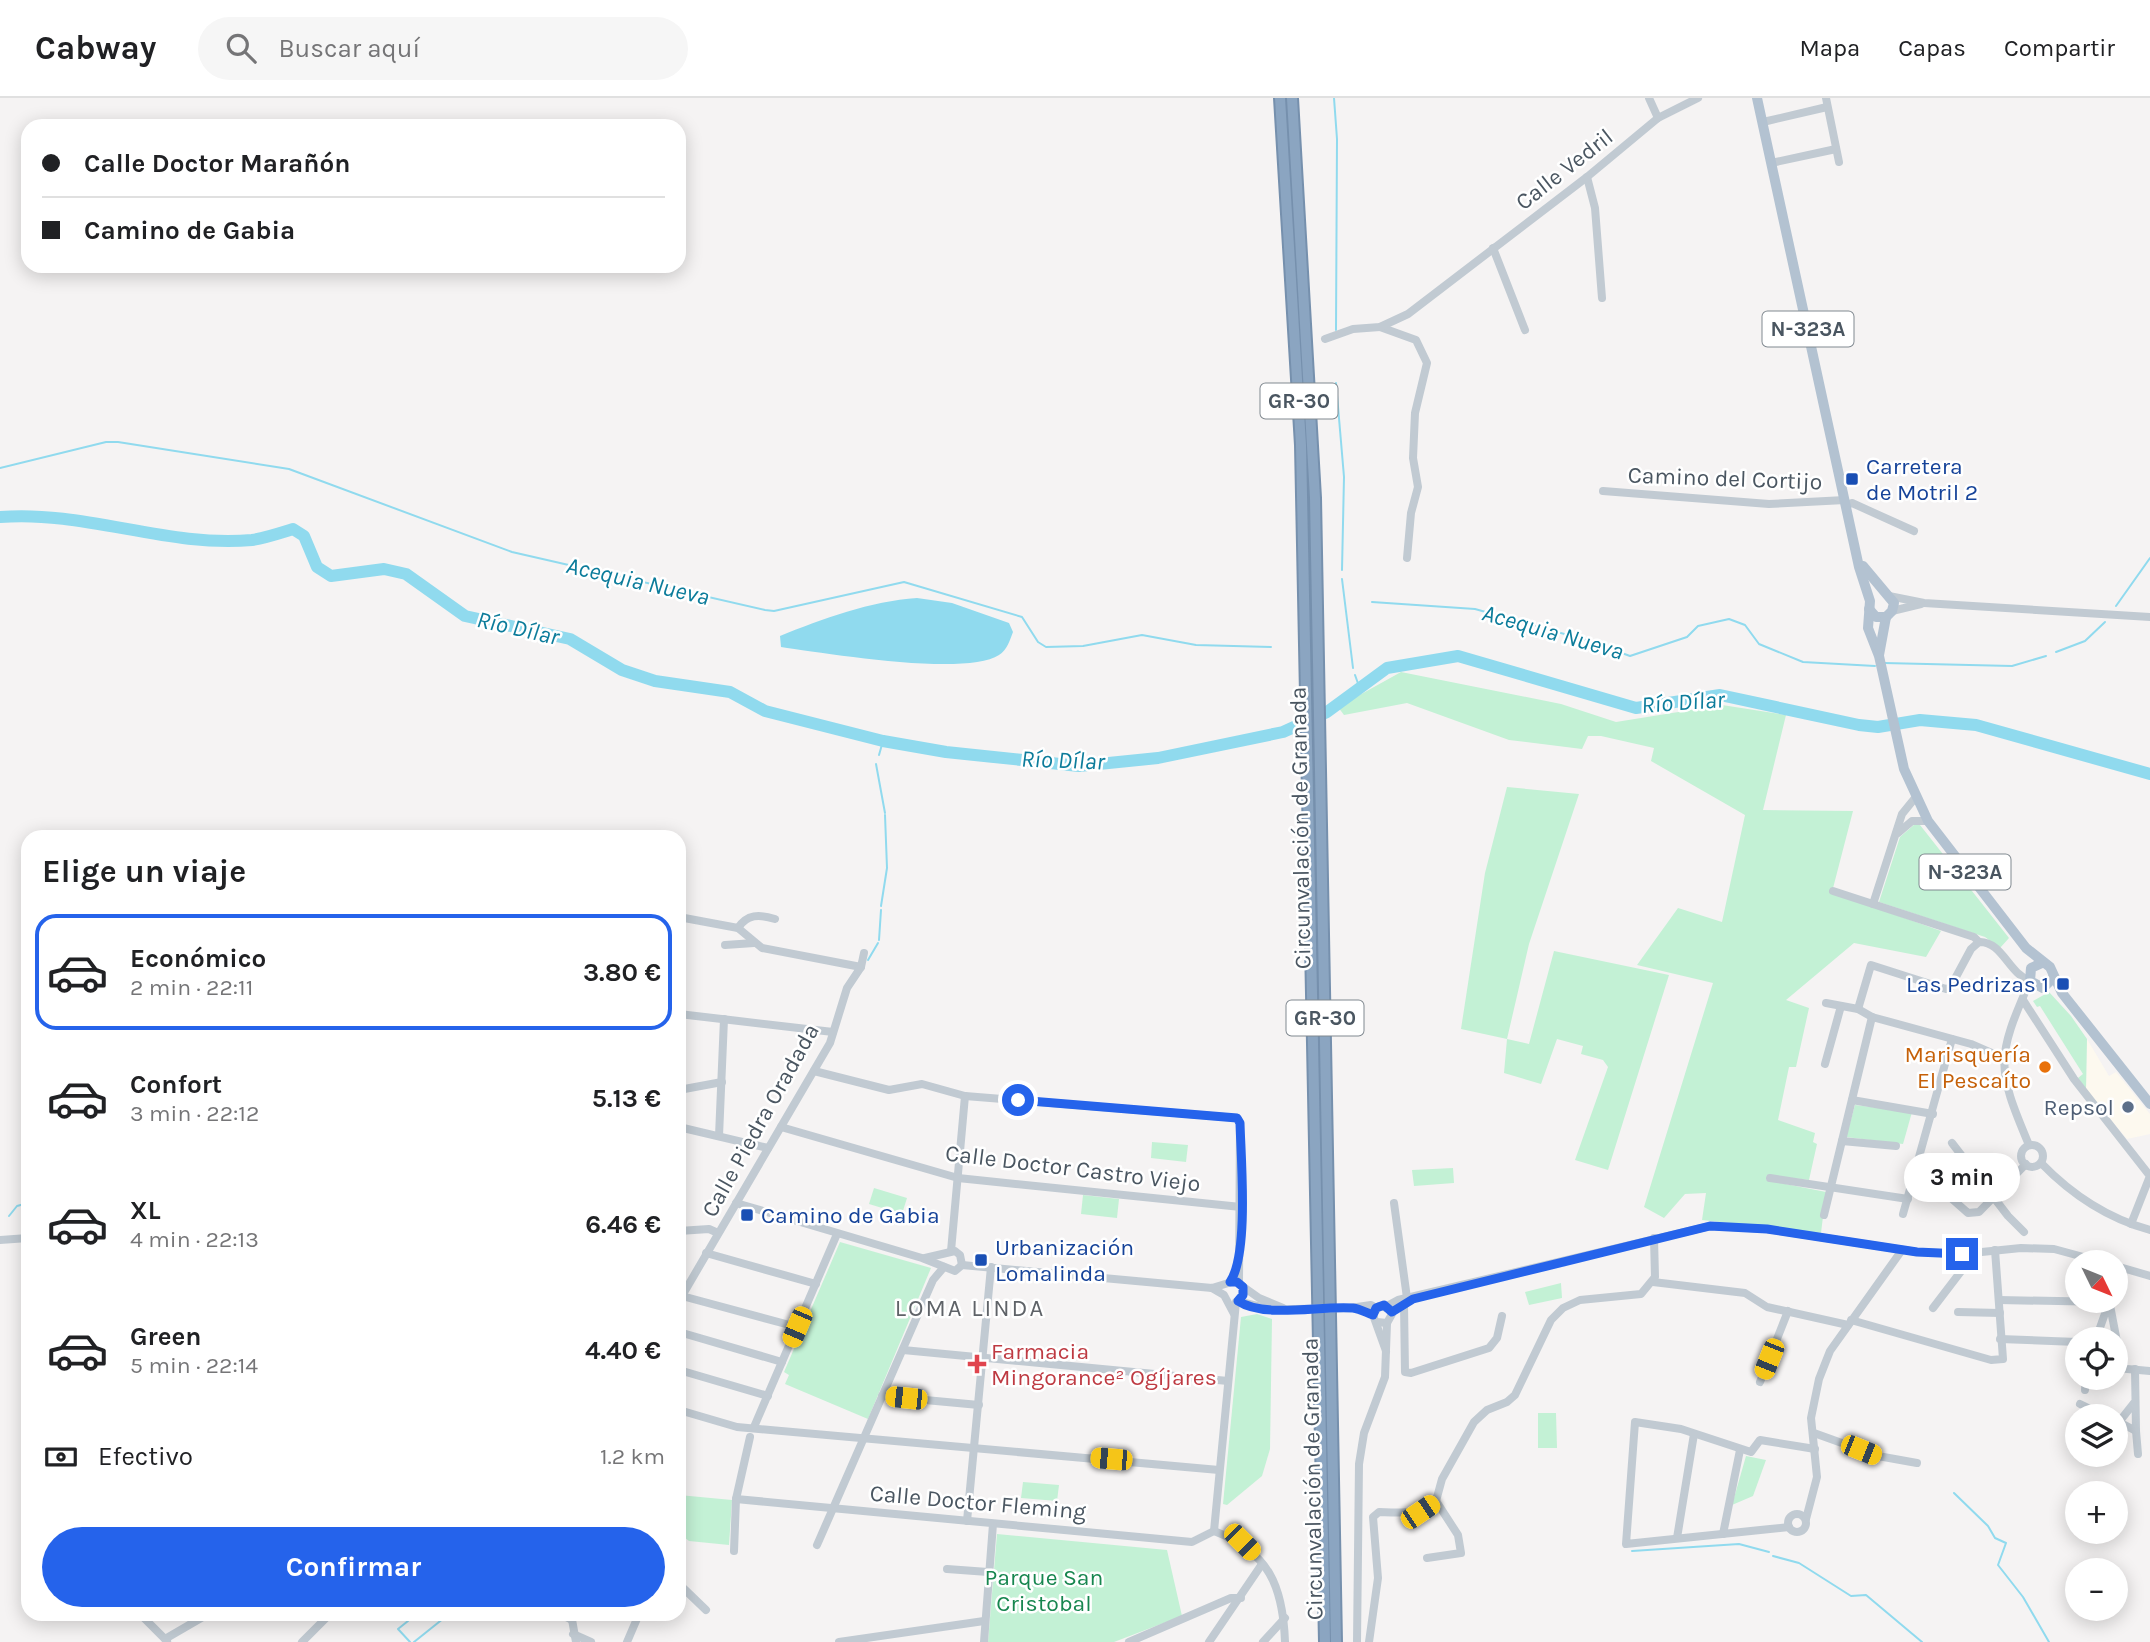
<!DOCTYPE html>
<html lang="es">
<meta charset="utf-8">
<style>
:root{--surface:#fff;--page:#f6f6f6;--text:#202124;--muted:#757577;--line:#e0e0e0;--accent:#2563eb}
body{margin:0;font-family:Karla,sans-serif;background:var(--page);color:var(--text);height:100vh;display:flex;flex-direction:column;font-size:26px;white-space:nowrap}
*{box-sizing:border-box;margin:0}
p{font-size:23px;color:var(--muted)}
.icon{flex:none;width:38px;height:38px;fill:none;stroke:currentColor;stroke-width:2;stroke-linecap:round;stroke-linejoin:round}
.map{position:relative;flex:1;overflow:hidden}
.side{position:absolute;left:21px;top:732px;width:665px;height:791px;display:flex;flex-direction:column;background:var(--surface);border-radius:21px;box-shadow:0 4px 18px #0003}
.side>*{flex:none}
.guide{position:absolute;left:21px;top:21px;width:665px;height:154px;border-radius:21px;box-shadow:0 4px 18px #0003;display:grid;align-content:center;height:154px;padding:0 21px;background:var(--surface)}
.needle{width:46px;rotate:133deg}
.fabs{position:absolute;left:2065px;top:1152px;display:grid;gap:14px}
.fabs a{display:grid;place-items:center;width:63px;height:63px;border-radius:50%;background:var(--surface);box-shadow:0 4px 18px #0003;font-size:35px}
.end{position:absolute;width:32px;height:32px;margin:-16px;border:9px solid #2563eb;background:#fff;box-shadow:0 0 0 4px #fff}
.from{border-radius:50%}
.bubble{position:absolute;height:49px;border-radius:24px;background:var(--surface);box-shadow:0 4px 18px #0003;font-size:23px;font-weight:700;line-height:49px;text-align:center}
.car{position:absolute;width:21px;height:42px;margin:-21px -10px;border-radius:9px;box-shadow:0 0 5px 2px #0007;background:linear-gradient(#f5c518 24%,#345 0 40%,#f5c518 0 76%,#345 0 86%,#f5c518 0)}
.guide b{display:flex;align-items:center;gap:24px;height:66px;font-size:26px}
.guide b+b{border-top:2px solid var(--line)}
.guide i{width:18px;height:18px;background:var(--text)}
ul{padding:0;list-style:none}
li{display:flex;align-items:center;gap:21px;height:116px;margin:0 14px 10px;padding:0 7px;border:4px solid transparent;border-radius:21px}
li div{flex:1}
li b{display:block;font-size:26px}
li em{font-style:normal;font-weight:700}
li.active{border-color:var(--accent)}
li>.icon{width:63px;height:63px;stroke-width:1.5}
h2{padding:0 21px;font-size:32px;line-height:84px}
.pay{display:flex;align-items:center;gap:18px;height:77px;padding:0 21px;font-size:26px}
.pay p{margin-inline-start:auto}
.cta{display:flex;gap:14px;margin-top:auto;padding:14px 21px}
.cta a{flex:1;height:80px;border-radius:42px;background:var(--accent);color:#fff;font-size:28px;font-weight:700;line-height:80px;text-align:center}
header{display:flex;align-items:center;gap:42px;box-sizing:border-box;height:98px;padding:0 35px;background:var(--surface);border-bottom:2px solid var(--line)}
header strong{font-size:33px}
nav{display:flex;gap:38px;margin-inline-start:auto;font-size:24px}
.search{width:490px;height:63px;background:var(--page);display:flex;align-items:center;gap:18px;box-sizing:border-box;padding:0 24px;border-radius:38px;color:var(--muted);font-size:26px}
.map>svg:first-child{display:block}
.commercial{fill:#fdf9ef}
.green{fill:#c3f1d5}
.water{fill:#90daee}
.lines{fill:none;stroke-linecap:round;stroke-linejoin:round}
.stream{stroke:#90daee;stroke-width:2}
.river{stroke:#90daee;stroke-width:12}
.highway-casing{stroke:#7690ad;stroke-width:14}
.minor{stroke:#c1cad2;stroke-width:8}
.major{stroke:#b3c2d1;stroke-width:10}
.highway{stroke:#8ba5c1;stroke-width:10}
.minor-bridge{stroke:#c1cad2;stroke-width:8}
.route{stroke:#2563eb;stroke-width:9}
.transit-dot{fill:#1a4fb4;stroke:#fff;stroke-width:2.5}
.food-dot{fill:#e8710a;stroke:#fff;stroke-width:2.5}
.service-dot{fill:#5c6f8a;stroke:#fff;stroke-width:2.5}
.health-dot{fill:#e0444e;stroke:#fff;stroke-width:2.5}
.labels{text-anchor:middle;stroke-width:5;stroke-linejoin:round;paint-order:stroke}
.shield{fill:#fff;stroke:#808990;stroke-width:2}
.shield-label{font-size:21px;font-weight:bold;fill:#4a5661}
.street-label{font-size:23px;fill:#4a5661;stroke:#fff}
.transit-label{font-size:23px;fill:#164399;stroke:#fff;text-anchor:start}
.food-label{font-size:23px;fill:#c56008;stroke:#fff;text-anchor:end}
.service-label{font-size:23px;fill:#4e5e75;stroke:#fff;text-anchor:end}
.health-label{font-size:23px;fill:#be3a42;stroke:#fff;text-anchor:start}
.park-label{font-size:23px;fill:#17864f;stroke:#fff}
.water-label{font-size:24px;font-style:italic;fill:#0c7c9b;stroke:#fff}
.neighbourhood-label{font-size:24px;letter-spacing:2px;fill:#5f6368;stroke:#fff}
</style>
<header>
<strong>Cabway</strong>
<div class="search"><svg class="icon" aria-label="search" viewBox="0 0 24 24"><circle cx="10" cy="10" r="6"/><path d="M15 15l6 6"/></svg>Buscar aquí</div>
<nav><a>Mapa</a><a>Capas</a><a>Compartir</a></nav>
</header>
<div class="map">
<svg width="2150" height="1544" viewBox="0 0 2150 1544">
<rect width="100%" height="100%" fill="#f5f3f3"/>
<polygon class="commercial" points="2087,941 2109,978 2116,974 2150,1016 2150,1036 2127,1041 2086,992"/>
<g class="green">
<polygon points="1401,574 1561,606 1616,624 1722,607 1786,617 1763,712 1853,713 1832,794 1941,833 1926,859 1854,845 1786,902 1809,910 1796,969 1789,969 1778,1022 1815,1035 1813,1044 1817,1046 1809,1082 1767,1077 1766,1082 1826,1094 1821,1135 1702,1122 1706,1095 1685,1096 1664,1120 1644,1109 1713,885 1637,867 1678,810 1722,824 1745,717 1651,663 1654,650 1601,638 1588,638 1582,651 1509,642 1407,605 1344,617 1338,609"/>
<polygon points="1507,689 1579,696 1529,846 1507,941 1529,946 1554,853 1669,877 1608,1072 1575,1062 1608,969 1603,962 1581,956 1583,948 1557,941 1541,986 1504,975 1507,941 1461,931 1485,775"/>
<polygon points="1915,726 1920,727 2009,840 2000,850 1985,839 1879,804 1900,739"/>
<polygon points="2049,894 2071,918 2087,941 2086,992 2078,980 2083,976 2040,908 2037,909 2033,903"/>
<polygon points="1855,1007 1912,1014 1903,1046 1846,1039"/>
<polygon points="1152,1044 1188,1047 1186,1064 1151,1060"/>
<polygon points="1453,1070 1454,1085 1414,1088 1412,1072"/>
<polygon points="874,1090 907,1100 902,1116 869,1106"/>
<polygon points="1083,1097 1119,1101 1117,1120 1081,1116"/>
<polygon points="840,1144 931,1170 868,1321 785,1286 789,1277 784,1274"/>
<polygon points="1561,1185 1562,1200 1529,1207 1525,1194"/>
<polygon points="1257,1216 1272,1221 1270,1351 1262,1378 1227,1407 1223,1406 1241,1219"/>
<polygon points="1538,1315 1556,1315 1557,1350 1538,1350"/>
<polygon points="1746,1358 1766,1362 1753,1398 1732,1407"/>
<polygon points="1023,1384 1059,1387 1057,1403 1021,1400"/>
<polygon points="679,1397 732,1402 729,1447 689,1443 679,1435"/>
<polygon points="997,1436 1167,1452 1182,1518 1114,1544 988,1544"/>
</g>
<path class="water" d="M917 500 952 505 1009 525 1013 534C1010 542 1007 552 999 557 966 579 824 555 781 549L780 538C822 521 871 503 917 500Z"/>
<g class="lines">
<g class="stream">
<polyline points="1334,0 1337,41 1336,232"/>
<polyline points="1336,285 1344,379 1342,472"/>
<polyline points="0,370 106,344 118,344 289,371 512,454 765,512 774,513 904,484 1022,519 1038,544 1046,549 1083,548 1142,537 1196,547 1271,549"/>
<polyline points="1342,481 1353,570"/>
<polyline points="1372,504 1475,511 1586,542 1630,558 1687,539 1698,528 1729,521 1745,527 1759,546 1803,564 1875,568"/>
<polyline points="2116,508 2150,460"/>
<polyline points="2056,554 2085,543 2105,524"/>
<polyline points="1884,565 2012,568 2046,558"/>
<polyline points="1355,577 1360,591"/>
<polyline points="879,657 883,643"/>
<polyline points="876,666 885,715"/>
<polyline points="881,808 887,770 885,717"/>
<polyline points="879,842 881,812"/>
<polyline points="868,862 878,845"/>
<polyline points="9,1118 17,1108 28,1105"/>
<polyline points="1954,1395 1988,1428 1995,1440 2006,1445 1998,1467 2023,1499 2049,1544"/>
<polyline points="1632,1453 1739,1446 1769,1454"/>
<polyline points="1773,1458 1799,1465 1851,1498 1866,1497 1922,1544"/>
<polyline points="401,1516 408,1523 398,1531 410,1544"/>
<polyline points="414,1544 449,1516"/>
</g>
<path class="river" d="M0 419C85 412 168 450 252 442 265 440 280 435 293 431L304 438 317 469 331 478 384 471 406 476 465 518 570 541 622 572 655 583 730 594 765 613 883 643 946 654 1079 668 1158 660 1283 634 1327 614 1387 570 1458 558 1636 610 1720 597 1859 627 1878 629 1920 622 1976 627 2150 676"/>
<g class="highway-casing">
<g id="highway">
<polyline points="1280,0 1301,347 1325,1544"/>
<polyline points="1292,0 1315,400 1336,1544"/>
</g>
</g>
<g class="minor">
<polyline points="1649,0 1658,20"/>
<polyline points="1826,0 1839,64"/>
<polyline points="1763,24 1827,9"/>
<polyline points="1771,65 1836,51"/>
<polyline points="1587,79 1595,110 1602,200"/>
<polyline points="1493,150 1525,232"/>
<polyline points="1380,229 1416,242 1427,265 1415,315 1413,360 1418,389 1411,415 1407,460"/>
<polyline points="1325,241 1353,231 1380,229 1408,216 1587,79 1658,20 1698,0"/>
<polyline points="1603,393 1769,406 1845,402"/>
<polyline points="1846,407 1852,405 1914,433"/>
<polyline points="1889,498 1924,505 2150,519"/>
<polyline points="1892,513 1921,506"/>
<polyline points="1898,735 1912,723 1928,723"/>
<polyline points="1833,793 1974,839 1979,844"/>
<polyline points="1873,806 1902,716 1915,700"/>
<polyline points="679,819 738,830 762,850 861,869"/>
<path d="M738 830C747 816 759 816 775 821"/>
<polyline points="725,847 754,845"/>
<polyline points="2023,902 2074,981 2150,1078 2131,1126"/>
<polyline points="1826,905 1858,911 1872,919 1971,946 2003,960"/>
<path d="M1858 911 1871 867 1946 891 1950 890 1971 851 1979 844C2002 843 2009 876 2029 882"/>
<polyline points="679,916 833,934"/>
<polyline points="1825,966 1841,908"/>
<polyline points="814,973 889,992 922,986 965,998 1237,1020 1240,1025 1239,1185"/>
<polyline points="679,992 722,984"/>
<polyline points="1852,1002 1933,1016"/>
<polyline points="679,1029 768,1050"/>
<polyline points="781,1029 958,1080 1241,1109"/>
<polyline points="719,1038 724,921"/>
<polyline points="1842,1043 1896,1048"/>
<polyline points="1952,1045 2008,1118 2024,1134"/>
<path d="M2029 1047C1996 969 1996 960 2030 883"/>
<circle cx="2032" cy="1058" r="11"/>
<path d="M2041 1065C2072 1097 2106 1120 2150 1132"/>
<polyline points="1770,1080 1908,1101"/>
<polyline points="1951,1100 1968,1115 1979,1114 2026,1066"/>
<polyline points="736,1105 922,1160 955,1173 962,1167"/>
<polyline points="1394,1105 1407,1200"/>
<polyline points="1903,1116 1952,941"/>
<polyline points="1824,1117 1872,919"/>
<polyline points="679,1133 709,1131 718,1135"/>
<polyline points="0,1142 28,1140"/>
<polyline points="951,1153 965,998"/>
<polyline points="706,1155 816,1186"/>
<polyline points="925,1160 955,1153 960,1157 962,1167"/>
<polyline points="962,1167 1212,1190 1235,1183 1259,1200 1283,1210"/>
<polyline points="2116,1168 2150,1178"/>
<polyline points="1653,1184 1745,1195 1767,1209 1848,1227"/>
<polyline points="1212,1190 1224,1197 1234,1216"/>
<polyline points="682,1198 797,1229"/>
<polyline points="1999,1202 2109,1204"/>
<polyline points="2109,1202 2122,1270"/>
<polyline points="679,1203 830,945 847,890 861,869 864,855"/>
<polyline points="1238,1203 1273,1212 1295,1211"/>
<polyline points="1404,1206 1405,1274 1411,1275 1489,1250 1497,1240 1502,1218"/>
<polyline points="1387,1208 1398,1202 1710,1128 1767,1131 1917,1154 1962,1156 2021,1150 2054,1151 2102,1164"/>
<polyline points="1350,1210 1371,1207 1376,1210"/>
<polyline points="1933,1210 1975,1155"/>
<polyline points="1958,1214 2000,1215"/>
<polyline points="1851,1222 1991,1262 2003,1261 1995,1152"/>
<polyline points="1377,1224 1387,1225 1392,1216 1390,1211 1379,1208 1373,1217 1386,1253"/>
<polyline points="679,1234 782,1264"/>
<polyline points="2000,1241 2077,1244"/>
<polyline points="2096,1241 2108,1207"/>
<polyline points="903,1252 1228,1283"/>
<polyline points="2116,1270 2150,1273"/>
<polyline points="679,1272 768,1298"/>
<polyline points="1760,1284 1788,1213"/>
<polyline points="2085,1292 2086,1279"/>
<polyline points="882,1298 979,1307"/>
<polyline points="2134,1305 2119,1324 2136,1333 2135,1271"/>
<polyline points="2080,1306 2105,1318"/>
<polyline points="679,1312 737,1329 1219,1372"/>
<polyline points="754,1329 837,1136"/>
<polyline points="2136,1333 2138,1356"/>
<polyline points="1814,1335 1878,1358 1917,1365"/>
<polyline points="736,1401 1192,1444 1214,1433"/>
<circle cx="1797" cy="1425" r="9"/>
<polyline points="1806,1421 1817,1379 1811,1320 1819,1281 1830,1253 1902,1152"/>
<polyline points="967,1423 991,1169"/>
<polyline points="1789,1429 1626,1446 1635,1324 1681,1331 1751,1354 1760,1342 1815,1351"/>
<polyline points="1214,1433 1236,1204"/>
<path d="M1214 1433C1269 1454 1283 1488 1285 1544"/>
<polyline points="1723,1436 1740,1352"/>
<polyline points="1677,1440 1694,1336"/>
<polyline points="817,1447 933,1182 944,1169"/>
<polyline points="734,1453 736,1401 750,1339"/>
<polyline points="1427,1460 1461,1455 1458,1437 1436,1403"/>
<polyline points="947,1471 988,1474"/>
<polyline points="679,1486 706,1512"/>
<polyline points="140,1516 167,1543"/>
<polyline points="560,1516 572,1522"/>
<polyline points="571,1516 576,1544"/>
<polyline points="573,1536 591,1544"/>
<polyline points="165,1541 208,1516"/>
<polyline points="302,1544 330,1516"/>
<polyline points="627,1544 639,1516"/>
<polyline points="839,1544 984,1523"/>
<polyline points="984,1544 993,1426"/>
<polyline points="1129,1544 1231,1500 1241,1500"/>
<polyline points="1209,1544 1262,1466"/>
<polyline points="1263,1544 1285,1520"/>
<polyline points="1357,1544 1359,1366 1364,1335 1385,1279 1387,1225"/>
<path d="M1369 1544 1378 1480 1373 1419 1379 1414C1403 1415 1415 1417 1436 1403L1442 1381 1474 1324 1487 1312 1507 1304 1515 1297 1551 1222 1563 1210 1580 1202 1641 1196 1655 1179 1654 1140"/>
</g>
<g class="major">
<polyline points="1757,0 1859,469 1870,503 1868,530 1879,558 1904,671 1928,723 2026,850 2050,869 2062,895 2150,1006"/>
<polyline points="1863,468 1894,505 1892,513 1886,519 1876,519 1869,511"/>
<polyline points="1879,557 1886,519"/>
<polyline points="2042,865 2031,870 2030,883 2043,890 2053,880"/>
</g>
<use href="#highway" class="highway"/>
<polyline class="minor-bridge" points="1295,1211 1350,1210"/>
</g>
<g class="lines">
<path class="route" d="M1018 1002 1237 1020 1240 1025C1241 1062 1249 1156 1230 1184H1237L1243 1189V1197L1238 1203C1265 1221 1321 1207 1353 1210 1360 1211 1367 1215 1373 1217L1376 1210 1384 1207 1392 1214 1413 1201 1710 1128 1767 1131 1917 1154 1962 1156"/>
</g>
<g class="transit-dot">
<rect x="1845" y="374" width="14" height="14" rx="3.5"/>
<rect x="2056" y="879" width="14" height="14" rx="3.5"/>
<rect x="740" y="1110" width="14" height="14" rx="3.5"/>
<rect x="974" y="1155" width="14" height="14" rx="3.5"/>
</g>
<circle class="food-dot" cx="2045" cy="969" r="7"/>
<circle class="service-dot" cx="2128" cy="1009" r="7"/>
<path class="health-dot" d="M973.5 1255.5h7v7h7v7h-7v7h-7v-7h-7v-7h7z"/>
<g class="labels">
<g class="shield">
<rect x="1762.5" y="213.5" width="91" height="35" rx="5"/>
<rect x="1260.5" y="285.5" width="77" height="35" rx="5"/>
<rect x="1919.5" y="756.5" width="91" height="35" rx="5"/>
<rect x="1286.5" y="902.5" width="77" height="35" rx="5"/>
</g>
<g class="shield-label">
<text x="1808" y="238">N-323A</text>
<text x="1299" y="310">GR-30</text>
<text x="1965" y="781">N-323A</text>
<text x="1325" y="927">GR-30</text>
</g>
<g class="street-label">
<text transform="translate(1564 71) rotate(-38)" y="8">Calle Vedril</text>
<text transform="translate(1725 380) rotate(2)" y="8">Camino del Cortijo</text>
<text transform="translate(1300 730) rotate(-91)" y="8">Circunvalación de Granada</text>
<text transform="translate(760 1022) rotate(-61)" y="8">Calle Piedra Oradada</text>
<text transform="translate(1073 1070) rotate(7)" y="8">Calle Doctor Castro Viejo</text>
<text transform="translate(1312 1381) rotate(-91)" y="8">Circunvalación de Granada</text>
<text transform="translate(978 1404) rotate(5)" y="8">Calle Doctor Fleming</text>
</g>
<g class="transit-label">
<text x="1866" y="376">Carretera<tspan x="1866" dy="26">de Motril 2</tspan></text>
<text x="2049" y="894" text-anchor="end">Las Pedrizas 1</text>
<text x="761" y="1125">Camino de Gabia</text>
<text x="995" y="1157">Urbanización<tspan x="995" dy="26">Lomalinda</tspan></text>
</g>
<g class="food-label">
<text x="2031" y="964">Marisquería<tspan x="2031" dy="26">El Pescaíto</tspan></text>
</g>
<g class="service-label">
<text x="2114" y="1017">Repsol</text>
</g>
<g class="health-label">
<text x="991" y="1261">Farmacia<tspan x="991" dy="26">Mingorance² Ogíjares</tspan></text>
</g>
<g class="park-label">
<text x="1044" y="1487">Parque San<tspan x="1044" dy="26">Cristobal</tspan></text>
</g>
<g class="water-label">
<text transform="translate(638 483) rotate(13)" y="8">Acequia Nueva</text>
<text transform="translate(518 530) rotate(13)" y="8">Río Dílar</text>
<text transform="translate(1553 534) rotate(16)" y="8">Acequia Nueva</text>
<text transform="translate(1683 604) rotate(-4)" y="8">Río Dílar</text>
<text transform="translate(1063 662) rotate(2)" y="8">Río Dílar</text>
</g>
<g class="neighbourhood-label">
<text x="970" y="1218">LOMA LINDA</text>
</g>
</g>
</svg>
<div class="fabs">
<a><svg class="needle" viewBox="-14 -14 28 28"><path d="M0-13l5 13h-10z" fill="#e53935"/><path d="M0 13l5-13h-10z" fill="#757577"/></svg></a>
<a><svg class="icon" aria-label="locate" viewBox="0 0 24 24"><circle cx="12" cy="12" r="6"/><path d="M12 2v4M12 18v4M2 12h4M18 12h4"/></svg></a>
<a><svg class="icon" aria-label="layers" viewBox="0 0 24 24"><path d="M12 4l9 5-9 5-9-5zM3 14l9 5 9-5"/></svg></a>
<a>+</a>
<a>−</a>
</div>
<i class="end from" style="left:1018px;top:1002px"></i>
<i class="end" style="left:1962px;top:1156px"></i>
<div class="bubble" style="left:1904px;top:1055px;width:116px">3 min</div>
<i class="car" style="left:797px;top:1229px;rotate:203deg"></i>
<i class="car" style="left:1769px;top:1261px;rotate:202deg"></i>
<i class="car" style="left:906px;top:1300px;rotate:276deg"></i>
<i class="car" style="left:1861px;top:1352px;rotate:112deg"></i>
<i class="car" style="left:1111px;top:1361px;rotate:275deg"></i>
<i class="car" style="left:1420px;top:1414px;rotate:56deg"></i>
<i class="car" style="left:1242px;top:1444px;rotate:135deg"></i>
<div class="guide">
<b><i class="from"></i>Calle Doctor Marañón</b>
<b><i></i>Camino de Gabia</b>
</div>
<section class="side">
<h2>Elige un viaje</h2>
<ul>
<li class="active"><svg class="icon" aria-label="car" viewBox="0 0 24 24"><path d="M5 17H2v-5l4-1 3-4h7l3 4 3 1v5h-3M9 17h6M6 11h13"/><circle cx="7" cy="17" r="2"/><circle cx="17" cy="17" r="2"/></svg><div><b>Económico</b><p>2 min · 22:11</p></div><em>3.80 €</em></li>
<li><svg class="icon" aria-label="car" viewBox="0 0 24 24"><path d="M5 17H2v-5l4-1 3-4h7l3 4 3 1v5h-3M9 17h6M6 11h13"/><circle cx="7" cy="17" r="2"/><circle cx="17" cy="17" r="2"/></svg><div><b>Confort</b><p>3 min · 22:12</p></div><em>5.13 €</em></li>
<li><svg class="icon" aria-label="car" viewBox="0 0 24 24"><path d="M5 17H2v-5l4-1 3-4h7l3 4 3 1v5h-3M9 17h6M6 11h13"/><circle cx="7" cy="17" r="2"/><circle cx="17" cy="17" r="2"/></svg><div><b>XL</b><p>4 min · 22:13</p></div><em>6.46 €</em></li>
<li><svg class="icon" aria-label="car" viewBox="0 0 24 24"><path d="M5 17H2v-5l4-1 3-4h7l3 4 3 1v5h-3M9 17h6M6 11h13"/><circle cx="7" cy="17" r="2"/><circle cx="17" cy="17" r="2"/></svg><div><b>Green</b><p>5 min · 22:14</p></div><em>4.40 €</em></li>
</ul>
<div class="pay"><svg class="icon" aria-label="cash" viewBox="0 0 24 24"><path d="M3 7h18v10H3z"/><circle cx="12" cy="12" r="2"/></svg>Efectivo<p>1.2 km</p></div>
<div class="cta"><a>Confirmar</a></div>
</section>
</div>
